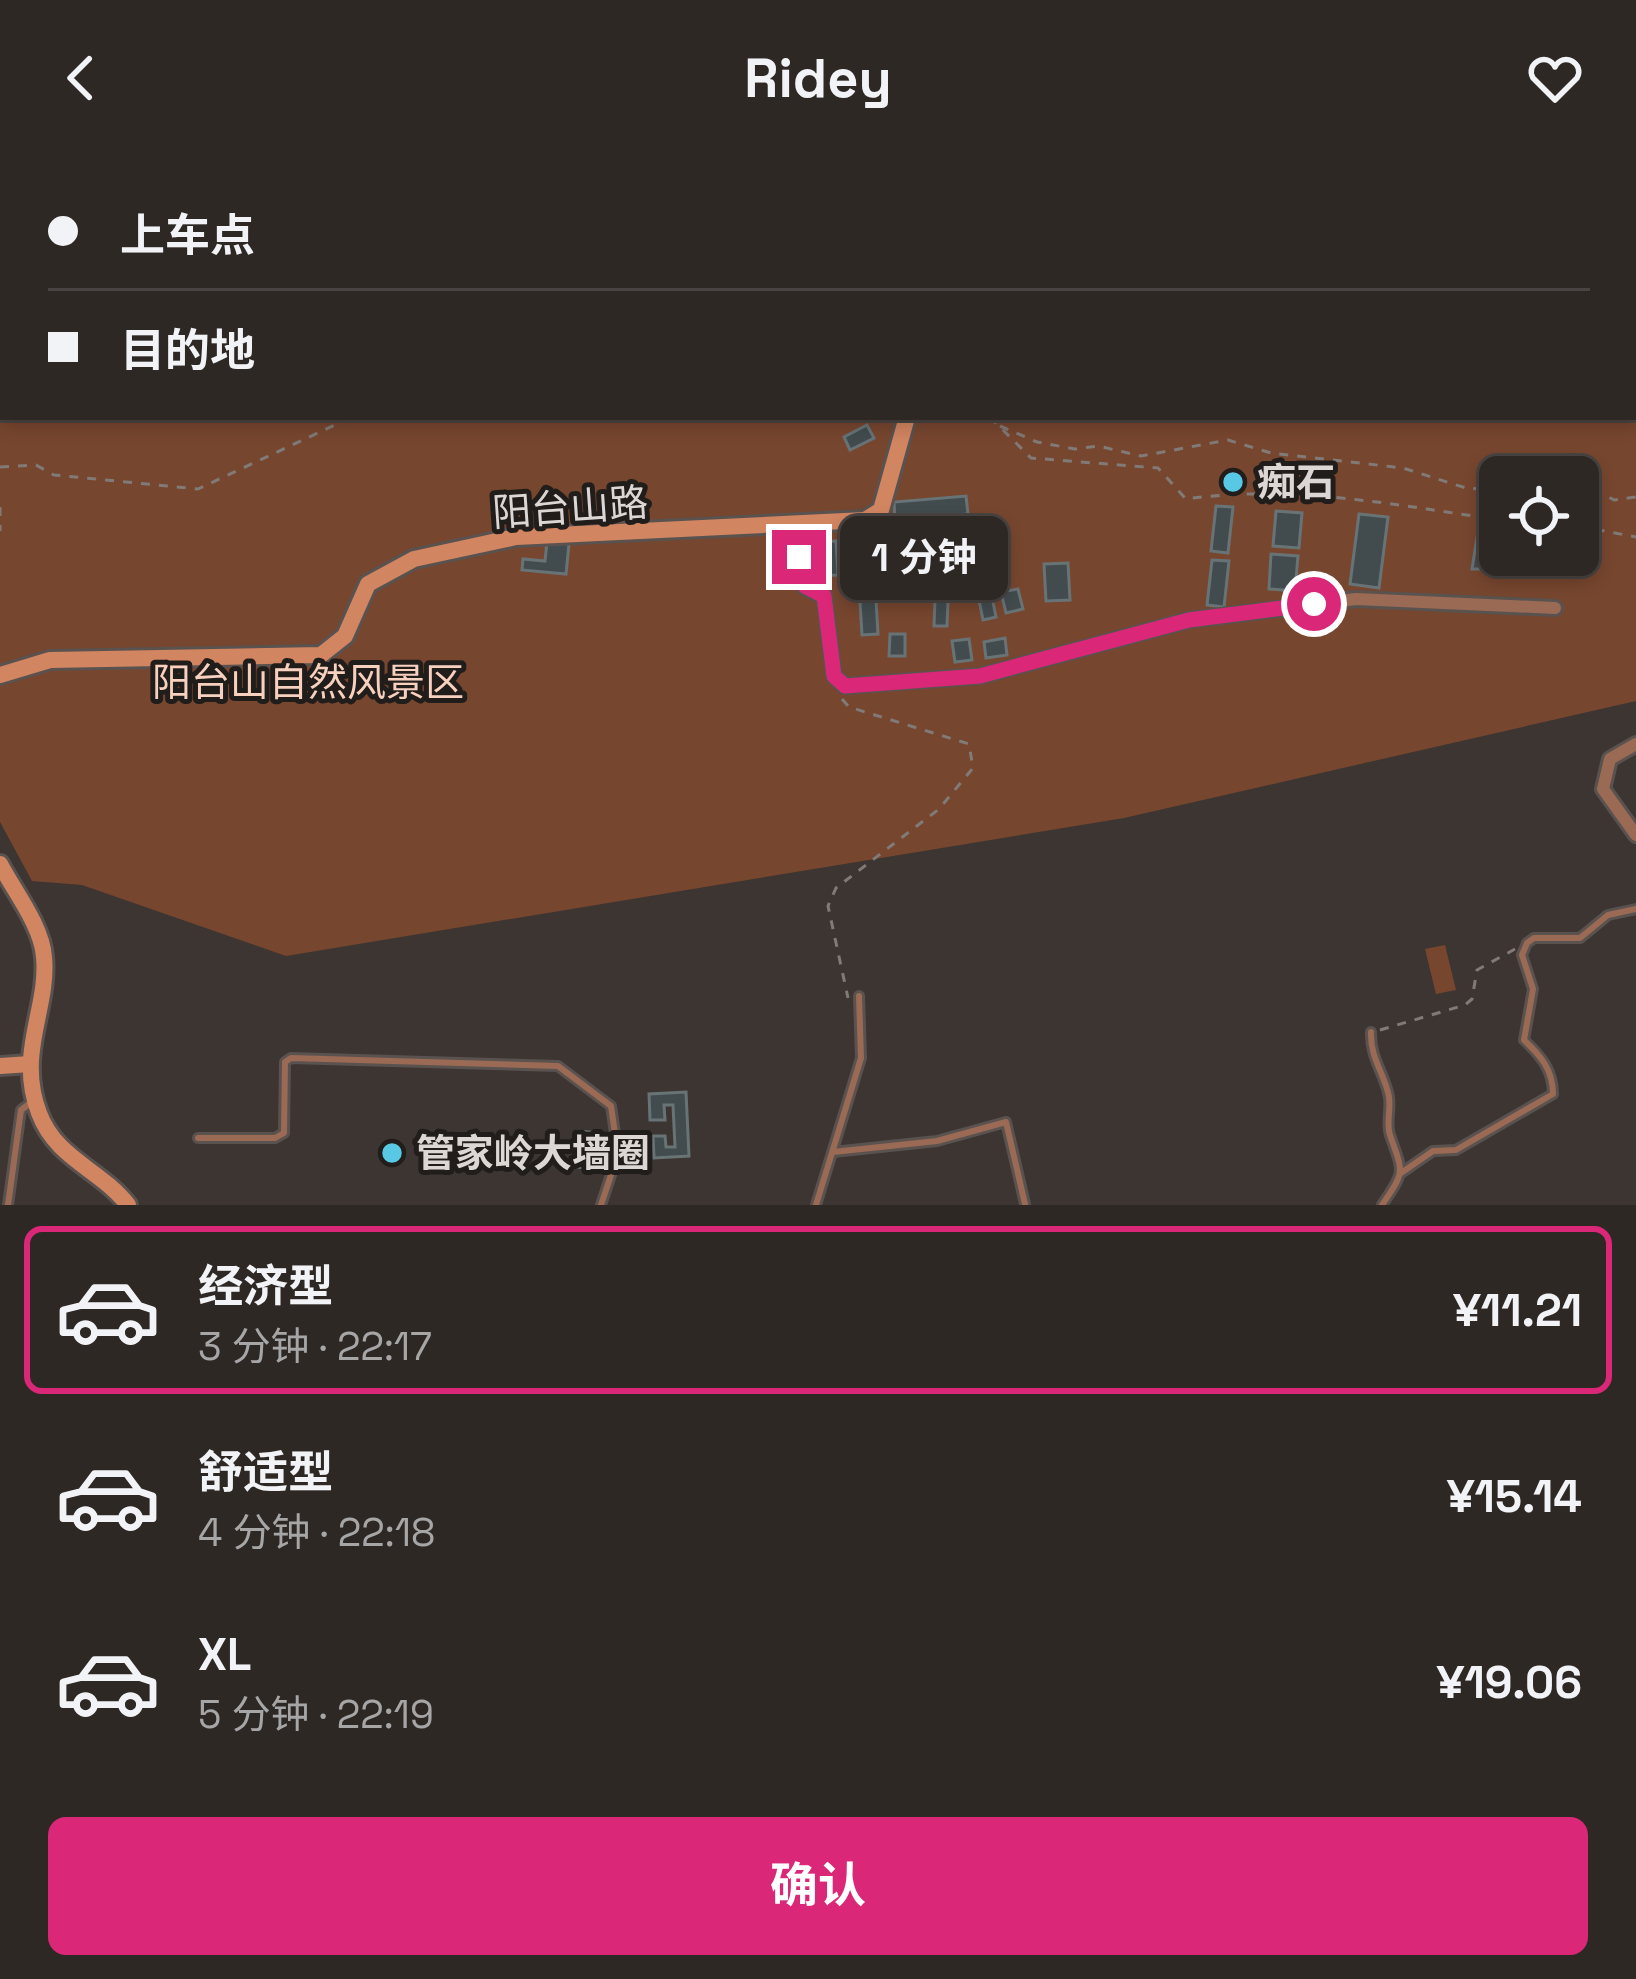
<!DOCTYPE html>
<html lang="zh">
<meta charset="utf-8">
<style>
:root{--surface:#2e2825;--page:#36302d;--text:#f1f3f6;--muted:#a7a6a7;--line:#494442;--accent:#db2777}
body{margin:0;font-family:"Space Grotesk","Noto Sans SC",sans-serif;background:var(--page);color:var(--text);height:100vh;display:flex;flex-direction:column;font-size:45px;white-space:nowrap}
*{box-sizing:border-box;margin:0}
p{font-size:39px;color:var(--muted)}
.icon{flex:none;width:66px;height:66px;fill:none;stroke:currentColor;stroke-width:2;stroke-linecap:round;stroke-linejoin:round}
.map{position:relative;height:1049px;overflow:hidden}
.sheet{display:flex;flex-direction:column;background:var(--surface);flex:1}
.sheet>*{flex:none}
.banner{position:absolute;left:0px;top:0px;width:1638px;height:264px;box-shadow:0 6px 18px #0003,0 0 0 3px var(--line);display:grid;align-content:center;height:264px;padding:0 48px;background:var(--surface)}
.controls{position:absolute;left:1479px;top:300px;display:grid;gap:24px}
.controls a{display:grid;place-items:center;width:120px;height:120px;border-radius:18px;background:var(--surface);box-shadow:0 6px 18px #0003,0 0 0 3px var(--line);font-size:60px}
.end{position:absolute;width:54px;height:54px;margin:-27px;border:15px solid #db2777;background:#fff;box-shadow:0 0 0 6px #fff}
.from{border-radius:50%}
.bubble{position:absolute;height:84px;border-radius:18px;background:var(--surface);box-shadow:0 6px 18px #0003,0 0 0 3px var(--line);font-size:39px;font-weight:700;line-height:84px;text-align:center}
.banner b{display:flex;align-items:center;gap:42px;height:114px;font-size:45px}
.banner b+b{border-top:3px solid var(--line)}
.banner i{width:30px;height:30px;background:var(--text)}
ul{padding:21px 0 0;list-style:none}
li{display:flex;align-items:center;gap:36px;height:168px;margin:0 24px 18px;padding:0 24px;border:6px solid transparent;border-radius:18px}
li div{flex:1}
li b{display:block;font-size:45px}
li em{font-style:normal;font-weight:700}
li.active{border-color:var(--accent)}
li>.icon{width:108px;height:108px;stroke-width:1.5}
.action{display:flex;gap:24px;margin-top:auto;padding:24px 48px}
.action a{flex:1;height:138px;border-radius:18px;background:var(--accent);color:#fff;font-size:48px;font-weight:700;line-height:138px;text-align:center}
header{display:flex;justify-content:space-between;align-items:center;height:156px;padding:0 48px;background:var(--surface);font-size:54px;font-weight:700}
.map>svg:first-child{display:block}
.green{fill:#77462f;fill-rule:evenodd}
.building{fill:#424c4f;stroke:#687376;stroke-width:3}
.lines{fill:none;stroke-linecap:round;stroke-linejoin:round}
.lane-casing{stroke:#5a524f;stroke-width:12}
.street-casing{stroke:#5a524f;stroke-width:18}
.secondary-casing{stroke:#5a524f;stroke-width:22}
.path{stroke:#817a77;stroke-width:3;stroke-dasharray:9 9;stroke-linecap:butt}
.lane{stroke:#9a6a54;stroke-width:6}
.street{stroke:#9a6a54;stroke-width:12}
.secondary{stroke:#d28561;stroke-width:16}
.route{stroke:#db2777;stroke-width:15}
.poi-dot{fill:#59c8e5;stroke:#211d1b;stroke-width:4.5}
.labels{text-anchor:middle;stroke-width:10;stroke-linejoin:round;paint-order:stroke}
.poi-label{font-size:39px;font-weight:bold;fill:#dcd7d5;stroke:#211d1b;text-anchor:start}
.street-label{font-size:39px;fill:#dcd7d5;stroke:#211d1b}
.park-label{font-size:39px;fill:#f8d0be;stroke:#211d1b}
</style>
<header><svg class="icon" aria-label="back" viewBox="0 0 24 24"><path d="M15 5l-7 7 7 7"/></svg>Ridey<svg class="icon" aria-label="heart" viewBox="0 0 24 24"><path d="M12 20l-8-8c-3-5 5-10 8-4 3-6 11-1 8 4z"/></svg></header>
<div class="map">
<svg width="1636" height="1049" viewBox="0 0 1636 1049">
<rect width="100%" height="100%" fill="#3d3531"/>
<g class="green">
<path d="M0 0H1636V545L1124 662 286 800 82 729 32 725 0 666ZM3 3H1635V261H3ZM1500 321H1578V399H1500Z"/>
<polygon points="1445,789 1456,834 1436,838 1425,793"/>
</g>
<g class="building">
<polygon points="867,269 874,282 850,294 844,281"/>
<polygon points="966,340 968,358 895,364 894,346"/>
<polygon points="1216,350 1233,351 1228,397 1211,395"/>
<polygon points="1276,355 1302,357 1299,392 1273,390"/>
<polygon points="1359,358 1388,361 1379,432 1350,428"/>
<polygon points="1479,369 1500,370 1500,389 1486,388 1484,413 1472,413"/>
<polygon points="889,377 893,424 845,428 844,414 879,412 877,378"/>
<polygon points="836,385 838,419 815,420 813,386"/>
<polygon points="547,386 569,388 566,418 522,414 523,403 545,405"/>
<polygon points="1271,398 1298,400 1295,435 1269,433"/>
<polygon points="1212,404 1229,405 1224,451 1207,449"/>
<polygon points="1068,407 1070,444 1046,445 1044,408"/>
<polygon points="1018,433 1023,453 1006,457 1001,436"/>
<polygon points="991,436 996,461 983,464 978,439"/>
<polygon points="876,444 878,478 862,479 860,446"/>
<polygon points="935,444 948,445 947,470 934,470"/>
<polygon points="890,478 905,478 905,500 889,500"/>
<polygon points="1005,482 1007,499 986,502 984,486"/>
<polygon points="969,483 972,504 955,506 952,485"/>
<polygon points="686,936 689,1000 654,1002 653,980 665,980 666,991 675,991 673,949 664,949 665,964 650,964 649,938"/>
<polygon points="578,975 601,977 598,1013 575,1011"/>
</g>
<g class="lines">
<g class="lane-casing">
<g id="lane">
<polyline points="1020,3 1023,0"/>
<path d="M1371 876C1370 903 1385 918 1389 941 1391 954 1386 967 1390 979 1403 1017 1406 1014 1382 1049"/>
<polyline points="198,982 275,982 284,977 285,906 291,902 558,910 611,950 618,998 601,1049"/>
<polyline points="833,996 937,985 1006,966 1025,1048"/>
<path d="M1401 1017 1433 995 1456 994 1553 938C1553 914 1541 900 1524 884L1533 833 1522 799 1527 787 1534 782H1580L1608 759 1636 753"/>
<polyline points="8,1049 21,954 33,945"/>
<polyline points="816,1049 861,902 859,840"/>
</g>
</g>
<g class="street-casing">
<g id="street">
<polyline points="793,371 805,431 824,440 834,520 845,530 980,520 1189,464 1356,443 1555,452"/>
<polyline points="1636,588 1610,603 1603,633 1636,679"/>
</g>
</g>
<g class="secondary-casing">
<g id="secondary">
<polyline points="0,519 50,504 321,499 345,480 368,428 414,403 516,381 865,364 881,354 907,261"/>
<path d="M0 708C14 735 42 770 44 801 49 852 16 897 39 957 56 1003 100 1013 128 1049"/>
<polyline points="0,910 30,908"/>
</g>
</g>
<g class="path">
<polyline points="125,0 131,3"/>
<polyline points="361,0 364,3"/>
<polyline points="1555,0 1562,3"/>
<polyline points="58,3 58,0"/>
<polyline points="170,3 171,0"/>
<polyline points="345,3 348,0"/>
<polyline points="1301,3 1307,0"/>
<polyline points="1438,3 1442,0"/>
<polyline points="1613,3 1620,0"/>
<polyline points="0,37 3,35"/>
<path d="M990 261 1031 302 1158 312 1186 343C1292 328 1396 349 1500 364"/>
<polyline points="1000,270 1037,286 1075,293 1098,290 1141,300 1228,284 1271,297 1403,312 1469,333 1500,331"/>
<polyline points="0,311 36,309 54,319 198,333 352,261"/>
<polyline points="1548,321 1553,321"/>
<polyline points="1578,324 1614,344 1636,341"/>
<polyline points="0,351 0,375"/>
<polyline points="1578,370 1636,381"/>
<polyline points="842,543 849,551 969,588 973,612 939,653 836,732 828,750 848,842"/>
<polyline points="1380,874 1465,849 1472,843 1477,814 1515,793"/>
</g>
<use href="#lane" class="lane"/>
<use href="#street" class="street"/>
<use href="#secondary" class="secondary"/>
</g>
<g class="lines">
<polyline class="route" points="799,401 805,430 824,440 834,520 845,530 980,520 1189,464 1314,448"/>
</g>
<g class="poi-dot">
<circle cx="1233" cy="326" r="12"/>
<circle cx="392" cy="997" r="12"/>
</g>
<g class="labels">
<g class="poi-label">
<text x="1257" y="340">痴石</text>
<text x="416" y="1011">管家岭大墙圈</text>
</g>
<g class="street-label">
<text transform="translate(570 351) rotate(-4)" y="14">阳台山路</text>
</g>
<g class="park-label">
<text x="308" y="540">阳台山自然风景区</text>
</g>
</g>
</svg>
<div class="controls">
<a><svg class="icon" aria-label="locate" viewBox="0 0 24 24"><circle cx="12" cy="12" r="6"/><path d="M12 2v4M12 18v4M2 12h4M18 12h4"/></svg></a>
</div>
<i class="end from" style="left:1314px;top:448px"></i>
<i class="end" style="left:799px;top:401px"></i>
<div class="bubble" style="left:840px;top:360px;width:168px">1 分钟</div>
<div class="banner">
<b><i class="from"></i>上车点</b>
<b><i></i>目的地</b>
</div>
</div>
<section class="sheet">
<ul>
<li class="active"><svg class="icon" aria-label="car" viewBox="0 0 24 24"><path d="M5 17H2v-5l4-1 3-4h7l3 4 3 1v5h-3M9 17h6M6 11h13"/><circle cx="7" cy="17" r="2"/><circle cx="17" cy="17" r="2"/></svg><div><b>经济型</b><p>3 分钟 · 22:17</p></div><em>¥11.21</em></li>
<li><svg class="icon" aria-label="car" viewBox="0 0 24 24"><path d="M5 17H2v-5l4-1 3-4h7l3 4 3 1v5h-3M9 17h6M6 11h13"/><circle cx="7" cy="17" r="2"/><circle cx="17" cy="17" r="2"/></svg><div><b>舒适型</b><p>4 分钟 · 22:18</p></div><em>¥15.14</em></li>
<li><svg class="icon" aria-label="car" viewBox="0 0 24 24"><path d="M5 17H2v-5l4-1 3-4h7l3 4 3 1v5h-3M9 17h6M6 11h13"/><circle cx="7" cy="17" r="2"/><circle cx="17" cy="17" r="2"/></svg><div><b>XL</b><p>5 分钟 · 22:19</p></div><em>¥19.06</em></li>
</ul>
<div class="action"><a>确认</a></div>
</section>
